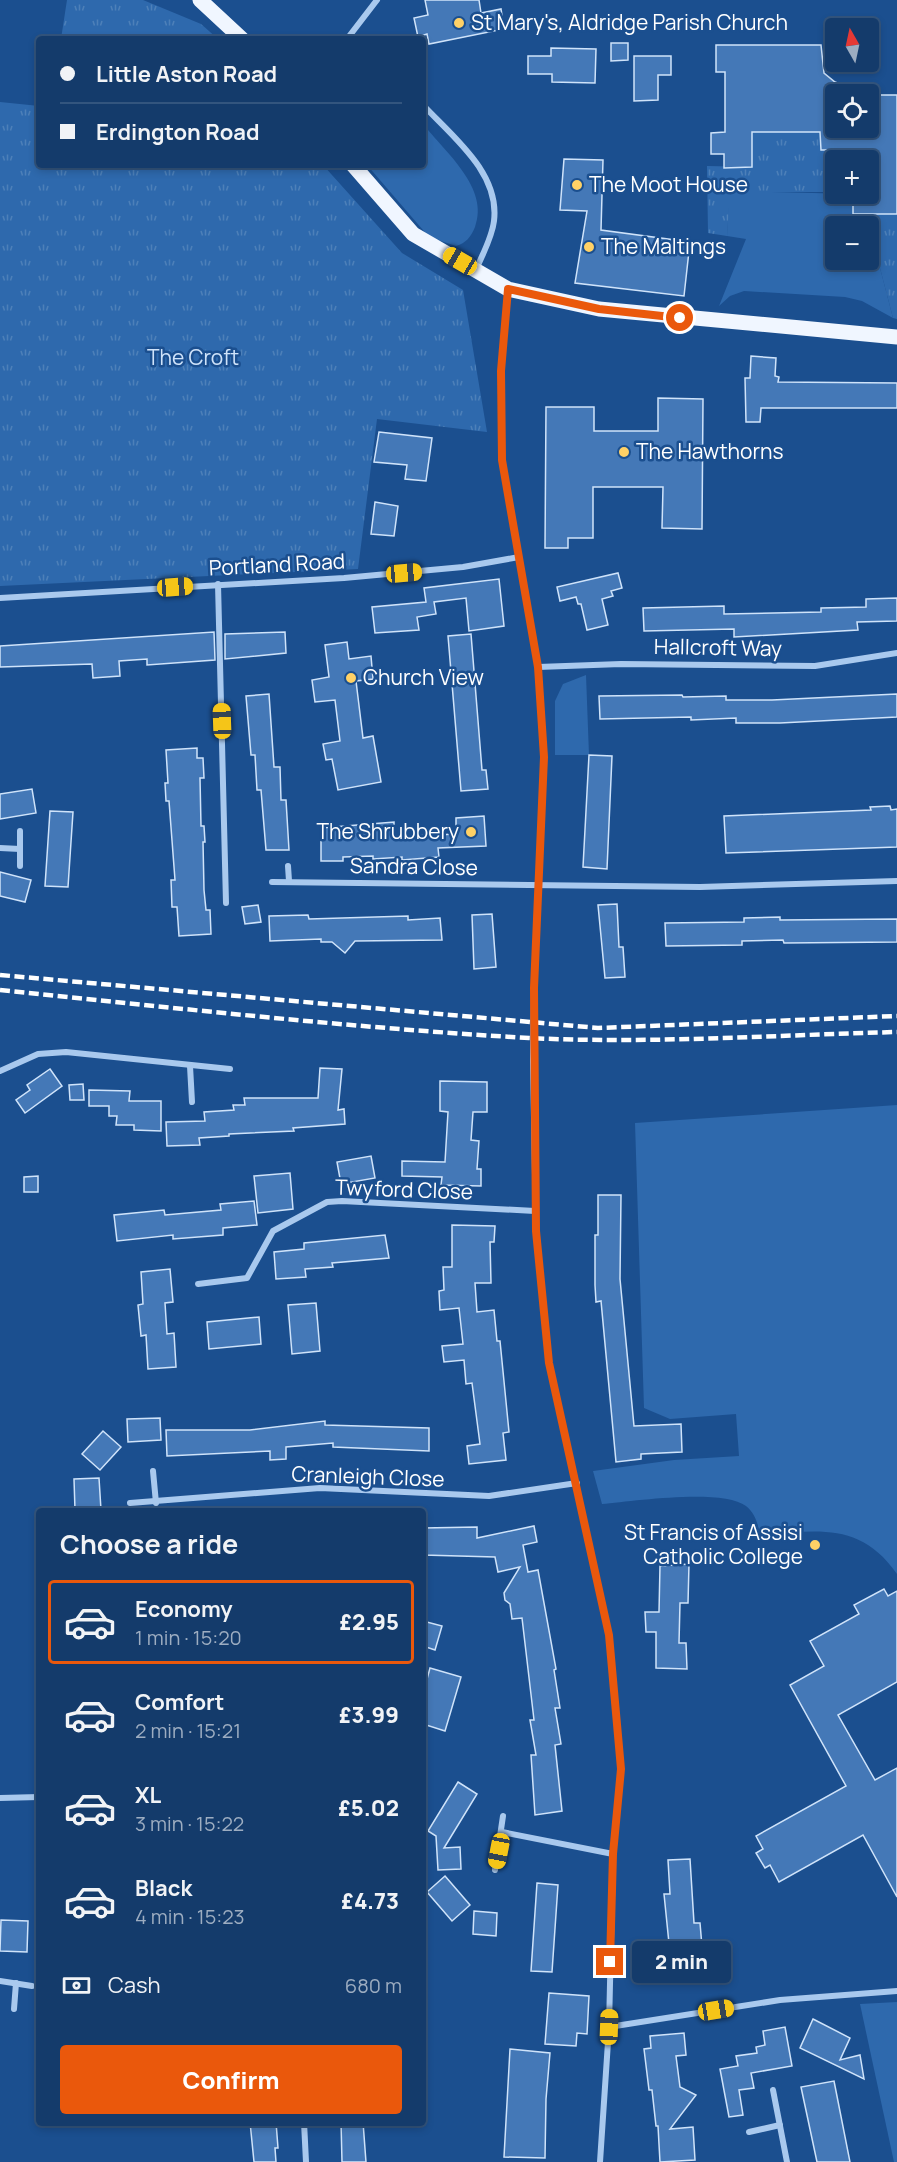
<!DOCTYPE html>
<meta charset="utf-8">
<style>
:root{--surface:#143b6b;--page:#1d4271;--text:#f1f3f6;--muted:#9dadc1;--line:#33557e;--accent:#ea580c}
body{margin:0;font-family:Manrope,sans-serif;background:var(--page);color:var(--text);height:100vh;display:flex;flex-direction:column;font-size:22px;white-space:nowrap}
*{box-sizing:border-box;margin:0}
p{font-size:20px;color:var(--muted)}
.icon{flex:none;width:33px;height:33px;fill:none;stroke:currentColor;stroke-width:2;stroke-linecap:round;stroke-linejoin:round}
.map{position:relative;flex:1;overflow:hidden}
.sheet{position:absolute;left:36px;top:1508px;width:390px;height:618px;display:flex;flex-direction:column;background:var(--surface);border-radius:6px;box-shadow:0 3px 9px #0003,0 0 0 2px var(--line)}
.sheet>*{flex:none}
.banner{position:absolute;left:36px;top:36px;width:390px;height:132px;border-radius:6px;box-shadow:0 3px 9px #0003,0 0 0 2px var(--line);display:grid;align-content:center;height:132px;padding:0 24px;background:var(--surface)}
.needle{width:39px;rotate:351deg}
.tools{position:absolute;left:825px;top:18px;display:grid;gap:12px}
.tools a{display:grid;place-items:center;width:54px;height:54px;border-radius:6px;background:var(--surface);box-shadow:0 3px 9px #0003,0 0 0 2px var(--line);font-size:30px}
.end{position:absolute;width:27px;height:27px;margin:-14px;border:8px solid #ea580c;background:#fff;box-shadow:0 0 0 3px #fff}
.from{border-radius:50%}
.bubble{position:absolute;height:42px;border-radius:6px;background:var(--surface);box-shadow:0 3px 9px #0003,0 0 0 2px var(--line);font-size:20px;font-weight:800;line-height:42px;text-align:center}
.car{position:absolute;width:18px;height:36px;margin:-18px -9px;border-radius:8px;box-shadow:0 0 4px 2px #0007;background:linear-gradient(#f5c518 24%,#345 0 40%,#f5c518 0 76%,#345 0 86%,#f5c518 0)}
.banner b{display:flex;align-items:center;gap:21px;height:57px;font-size:22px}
.banner b+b{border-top:2px solid var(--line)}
.banner i{width:15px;height:15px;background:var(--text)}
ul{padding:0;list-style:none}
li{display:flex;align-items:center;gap:18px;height:84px;margin:0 12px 9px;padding:0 12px;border:3px solid transparent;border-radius:6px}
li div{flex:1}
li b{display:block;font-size:22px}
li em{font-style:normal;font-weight:800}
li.on{border-color:var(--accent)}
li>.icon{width:54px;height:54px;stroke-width:1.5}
h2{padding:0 24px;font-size:27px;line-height:72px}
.pay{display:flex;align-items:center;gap:15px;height:66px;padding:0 24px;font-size:22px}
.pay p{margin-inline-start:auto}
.primary-button{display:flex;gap:12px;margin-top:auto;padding:12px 24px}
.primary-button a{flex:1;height:69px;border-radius:6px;background:var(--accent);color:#fff;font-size:24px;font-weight:800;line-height:69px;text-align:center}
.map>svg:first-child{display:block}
.grass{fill:#2e69ad;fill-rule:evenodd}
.park{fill:url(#park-tufts)}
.building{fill:#4478b7;stroke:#cfe3fa;stroke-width:1.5}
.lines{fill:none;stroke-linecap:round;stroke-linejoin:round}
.street{stroke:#a9c9ee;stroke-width:6}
.primary{stroke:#f0f6ff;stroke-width:15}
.rail{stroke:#fff;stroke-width:4.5;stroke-dasharray:10 4.5;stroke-linecap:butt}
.street-bridge{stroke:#a9c9ee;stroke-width:6}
.route{stroke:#ea580c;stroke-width:8}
.poi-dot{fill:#ffd166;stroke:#1b4f8f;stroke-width:2}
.labels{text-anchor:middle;stroke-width:5;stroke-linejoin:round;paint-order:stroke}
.poi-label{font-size:21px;fill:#fff;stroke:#1b4f8f;text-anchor:start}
.park-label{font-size:21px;fill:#cfe3fa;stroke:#1b4f8f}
.street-label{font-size:21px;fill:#fff;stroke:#1b4f8f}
</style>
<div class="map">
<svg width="897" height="2162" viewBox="0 0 897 2162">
<defs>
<pattern id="park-tufts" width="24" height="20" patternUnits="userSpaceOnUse" patternTransform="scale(1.5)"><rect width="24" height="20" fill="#2e69ad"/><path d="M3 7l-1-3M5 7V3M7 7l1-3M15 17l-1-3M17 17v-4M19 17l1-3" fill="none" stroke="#4d80b9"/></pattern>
</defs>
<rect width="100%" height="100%" fill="#1b4f8f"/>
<g class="grass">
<path d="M423 124C445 152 490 188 475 227 471 237 466 243 456 246L429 237 367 165H423Z"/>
<path d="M729 191 853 194 854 213 866 214 893 318 862 301 845 297 744 291 730 296 719 306 746 239 727 236ZM836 226H868V260H836Z"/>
<polygon points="586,675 589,755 555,755 555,701 563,684"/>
<path d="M897 1105V1574C860 1521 817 1531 760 1535 758 1524 755 1513 746 1506 723 1488 633 1501 602 1504L593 1471 674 1460 739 1456 736 1414 670 1419 644 1408 635 1123Z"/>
<polygon points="897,2002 897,2162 894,2162 860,2004"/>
</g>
<g class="park">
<polygon points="67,0 143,0 201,24 218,39 61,39"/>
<polygon points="0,102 39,106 39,165 323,165 402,253 463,290 487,432 377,419 358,569 0,586"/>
<polygon points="820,131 821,150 830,150 830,168 835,169 835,192 730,192 727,236 708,233 707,166 752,167 752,132"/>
<polygon points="866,214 897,214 897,319 893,318"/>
</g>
<g class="building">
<polygon points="425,0 479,0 481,13 501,9 504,29 429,44 427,34 418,37 414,18 428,15"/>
<polygon points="611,43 628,43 628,60 611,61"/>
<polygon points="716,45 821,45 824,73 835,82 864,93 836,94 830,102 836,102 836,128 868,128 868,110 876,116 875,95 897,95 897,214 853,214 853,194 868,194 868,160 830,160 830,150 821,150 820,132 752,132 752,167 724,168 724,154 711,154 711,133 725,132 725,72 716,72"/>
<polygon points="551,48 596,49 595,83 552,82 552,74 528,74 528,56 551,56"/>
<polygon points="634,56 671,56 671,75 658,75 658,100 634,101"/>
<polygon points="564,159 603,160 601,230 690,242 684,296 575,283 587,211 560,210"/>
<polygon points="751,356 776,358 775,376 779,377 778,382 897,383 897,408 761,408 760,422 746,422 745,378 750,378"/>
<polygon points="658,398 703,399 702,529 662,528 663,487 593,487 593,538 568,538 568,548 545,548 546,407 594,407 594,431 658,431"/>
<polygon points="379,432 432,438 426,481 405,479 407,465 374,462"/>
<polygon points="375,502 398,506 394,536 371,534"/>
<polygon points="618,573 622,588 611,591 613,596 602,599 608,625 587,630 581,604 578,604 576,597 560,601 557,587"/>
<polygon points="499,579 504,626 469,631 466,598 434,602 436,614 417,617 419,630 375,633 372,607 426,602 424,588"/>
<polygon points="897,598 897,621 857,622 858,630 734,637 734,629 644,631 643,608 724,606 724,614 821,612 821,608 866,607 866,599"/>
<polygon points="214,632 215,660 147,665 147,659 119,661 120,676 93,678 92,664 0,667 0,646"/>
<polygon points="285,632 286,653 225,659 225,634"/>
<polygon points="471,634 482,770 486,770 488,789 461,791 448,636"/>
<polygon points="347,642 349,659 371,656 373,679 356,681 363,738 373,736 381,782 338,790 332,759 326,760 323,744 340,741 335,700 315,702 312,680 329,677 325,645"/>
<polygon points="269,694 274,767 280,767 281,800 286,800 289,850 266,850 261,790 257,790 255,755 251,755 246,696"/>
<polygon points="897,694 897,717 780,723 736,723 736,718 691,720 691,717 600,719 599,696 682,695 683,697 726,696 726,700 772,700"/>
<polygon points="197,748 197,758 203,758 204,778 200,778 201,826 204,826 205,842 203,842 204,890 206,910 210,910 211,934 179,936 177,907 172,907 171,880 175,880 169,801 166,801 165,783 168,783 166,750"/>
<polygon points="589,755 612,756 607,869 583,867"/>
<polygon points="32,789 36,813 0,819 0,794"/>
<polygon points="890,806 891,810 897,809 897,847 726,853 724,816 871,810 870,807"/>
<polygon points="50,811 73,812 68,887 45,886"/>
<polygon points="484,816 486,846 438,848 439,857 402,860 402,857 373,859 373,856 343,857 343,861 321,861 321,828 394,822 394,837 456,834 456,818"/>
<polygon points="0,872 31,880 25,902 0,896"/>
<polygon points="617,904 619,947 623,947 625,977 605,978 598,905"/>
<polygon points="258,905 261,922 245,924 242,907"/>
<polygon points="492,914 496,967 474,969 472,915"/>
<polygon points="308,915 309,919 408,916 408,920 440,918 442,940 355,941 345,953 332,942 321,942 321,939 270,941 269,916"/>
<polygon points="780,917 780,920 897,919 897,942 784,943 783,940 742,941 742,945 666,946 665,923 744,922 744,918"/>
<polygon points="320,1068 342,1069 338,1110 344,1109 345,1124 293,1128 294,1131 229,1134 229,1136 199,1138 200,1145 167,1146 166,1122 205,1121 204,1112 234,1110 233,1105 245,1105 244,1098 318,1098"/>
<polygon points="50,1069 62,1086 25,1113 16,1100 30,1090 27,1085"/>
<polygon points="440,1081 487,1082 487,1112 473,1112 471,1140 479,1141 477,1169 481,1169 481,1186 441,1185 442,1177 402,1176 402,1161 445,1162 448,1112 440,1111"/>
<polygon points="83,1084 84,1100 70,1100 69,1085"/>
<polygon points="89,1090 130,1091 129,1101 161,1101 161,1131 134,1130 134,1125 116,1125 117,1116 109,1116 109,1106 89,1106"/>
<polygon points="371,1156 375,1178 341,1184 337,1162"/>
<polygon points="290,1173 293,1209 258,1213 254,1176"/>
<polygon points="38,1176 38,1192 24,1192 24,1177"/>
<polygon points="598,1195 621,1195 620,1279 634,1426 681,1424 682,1452 641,1454 641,1459 616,1462 601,1301 596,1302 595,1285 595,1235 598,1235"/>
<polygon points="254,1201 257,1225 223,1228 223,1235 173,1239 173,1235 117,1241 114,1215 164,1210 165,1215 221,1210 220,1204"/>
<polygon points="452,1225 495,1226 494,1242 490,1242 491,1283 475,1283 477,1312 494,1310 497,1341 500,1341 509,1432 503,1433 506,1460 469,1464 467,1446 480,1444 472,1383 466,1384 464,1360 444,1362 442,1346 463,1344 459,1308 440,1310 439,1291 444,1290 443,1267 452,1267"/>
<polygon points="385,1235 389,1258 332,1263 333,1267 305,1269 306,1277 276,1279 274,1252 304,1249 304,1243"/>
<polygon points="170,1269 173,1302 165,1303 167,1334 174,1333 176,1367 148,1369 146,1335 141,1336 138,1305 143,1304 141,1272"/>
<polygon points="316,1303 320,1351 292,1354 288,1305"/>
<polygon points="259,1317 261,1344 209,1349 207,1322"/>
<polygon points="160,1418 161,1440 128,1442 127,1419"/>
<polygon points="325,1421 325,1425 429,1428 429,1451 333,1447 333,1443 286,1447 286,1459 270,1460 270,1451 167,1456 166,1430 250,1430"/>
<polygon points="103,1431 121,1447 100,1470 82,1454"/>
<polygon points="99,1478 101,1510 75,1510 74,1479"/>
<polygon points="534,1526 537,1542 523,1545 528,1572 538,1570 556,1669 554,1670 560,1708 555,1708 561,1744 555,1745 562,1811 535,1815 531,1755 536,1755 530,1720 534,1720 522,1618 512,1619 510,1604 505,1600 504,1593 520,1567 498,1572 495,1557 423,1555 423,1528 477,1527 477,1538"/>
<polygon points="689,1564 688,1603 680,1603 679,1643 686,1643 687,1669 656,1668 656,1632 646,1632 645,1612 659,1612 660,1566"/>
<polygon points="884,1589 888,1596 897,1591 897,1682 838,1715 875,1780 897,1768 897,1897 863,1835 779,1882 770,1865 765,1868 756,1853 763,1849 756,1836 846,1786 790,1685 824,1666 810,1641 859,1614 854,1605"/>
<polygon points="423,1621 442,1626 435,1650 423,1646"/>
<polygon points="430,1668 461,1677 445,1731 423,1724 423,1694"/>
<polygon points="458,1782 477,1794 444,1848 460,1847 461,1869 438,1870 436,1836 428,1831"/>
<polygon points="690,1859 694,1923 700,1923 704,1970 672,1973 664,1894 670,1894 668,1860"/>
<polygon points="445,1876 470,1905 452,1921 427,1892"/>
<polygon points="537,1883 558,1885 552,1972 531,1971"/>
<polygon points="474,1911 497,1913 496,1936 473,1934"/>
<polygon points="1,1920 28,1921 27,1952 0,1951"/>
<polygon points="549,1993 589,1996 587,2034 577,2033 576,2046 545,2044"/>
<polygon points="813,2019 850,2038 840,2060 860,2055 864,2079 800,2048"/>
<polygon points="785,2027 792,2066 751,2073 754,2088 739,2090 743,2115 729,2117 720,2069 738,2066 736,2056 757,2053 756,2047 765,2045 763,2031"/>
<polygon points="684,2033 686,2055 676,2056 680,2087 696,2095 670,2129 693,2127 695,2160 660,2162 658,2126 656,2126 652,2090 649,2090 644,2049 651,2048 650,2036"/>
<polygon points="510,2049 550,2053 546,2099 545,2158 504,2157"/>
<polygon points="834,2081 850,2162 817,2162 801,2087"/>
<polygon points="250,2122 276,2122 278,2148 275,2148 276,2162 254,2162"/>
<polygon points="341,2122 363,2122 366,2162 342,2162"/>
</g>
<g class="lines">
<g class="street">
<polyline points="347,39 377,0"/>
<path d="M423 105C453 137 500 173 494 221 492 238 482 255 476 270"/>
<polyline points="508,290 501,371 502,460 538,667 544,757 534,988"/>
<polyline points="218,584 226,903"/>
<polyline points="0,598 344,578 463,567 519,557"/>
<polyline points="538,667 621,664 815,666 897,653"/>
<polyline points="0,848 20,849"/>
<polyline points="20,866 20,831"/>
<polyline points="288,866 289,881"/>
<polyline points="272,882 700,887 897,881"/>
<polyline points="533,1061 536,1231 549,1363 609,1635 621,1769 613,1854 609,2027 600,2162"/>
<polyline points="190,1066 192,1102"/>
<polyline points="0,1071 38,1054 66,1052 230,1069"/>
<polyline points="198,1284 247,1278 273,1231 327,1202 342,1201 535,1211"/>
<polyline points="153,1471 156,1503"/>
<polyline points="130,1503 320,1488 489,1496 577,1483"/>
<polyline points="0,1798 39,1797"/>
<polyline points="502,1832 613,1854"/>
<polyline points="495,1870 503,1816"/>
<polyline points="0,1981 32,1986"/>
<polyline points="14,2009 16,1983"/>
<polyline points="609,2027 780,2000 897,1991"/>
<polyline points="773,2090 787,2162"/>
<polyline points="304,2122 306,2162"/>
<polyline points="749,2132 780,2125"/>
</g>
<g class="primary">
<polyline points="200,0 242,39"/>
<polyline points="353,165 413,234 508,289 599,309 897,337"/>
</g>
<g class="rail">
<polyline points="0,975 598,1028 897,1016"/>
<path d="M0 990C176 1008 353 1028 529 1038 651 1044 775 1035 897 1032"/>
</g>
<polyline class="street-bridge" points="533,1061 534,988"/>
</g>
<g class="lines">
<polyline class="route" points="610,1962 613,1854 621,1769 609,1635 549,1363 536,1231 534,988 544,757 538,667 502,460 501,371 508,289 599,309 680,318"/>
</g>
<g class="poi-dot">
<circle cx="459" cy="23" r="6"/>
<circle cx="577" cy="185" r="6"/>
<circle cx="589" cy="247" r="6"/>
<circle cx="624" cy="452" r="6"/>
<circle cx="351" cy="678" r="6"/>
<circle cx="471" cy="832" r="6"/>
<circle cx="815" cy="1545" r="6"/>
</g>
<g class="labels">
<g class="poi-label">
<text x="471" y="30">St Mary's, Aldridge Parish Church</text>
<text x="589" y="192">The Moot House</text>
<text x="601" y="254">The Maltings</text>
<text x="636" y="459">The Hawthorns</text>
<text x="363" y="685">Church View</text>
<text x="459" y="839" text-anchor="end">The Shrubbery</text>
<text x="803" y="1540" text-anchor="end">St Francis of Assisi<tspan x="803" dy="24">Catholic College</tspan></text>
</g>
<g class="park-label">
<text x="193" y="365">The Croft</text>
</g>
<g class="street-label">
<text transform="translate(277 565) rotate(-3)" y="7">Portland Road</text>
<text transform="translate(718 648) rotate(1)" y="7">Hallcroft Way</text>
<text transform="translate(414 867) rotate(1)" y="7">Sandra Close</text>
<text transform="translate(404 1190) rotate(2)" y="7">Twyford Close</text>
<text transform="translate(368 1477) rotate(2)" y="7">Cranleigh Close</text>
</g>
</g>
</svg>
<div class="tools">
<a><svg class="needle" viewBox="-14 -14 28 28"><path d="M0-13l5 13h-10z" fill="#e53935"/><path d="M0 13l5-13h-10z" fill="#9dadc1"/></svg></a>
<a><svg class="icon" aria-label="locate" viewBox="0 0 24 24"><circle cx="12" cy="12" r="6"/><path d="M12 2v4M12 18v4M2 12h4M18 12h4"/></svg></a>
<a>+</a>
<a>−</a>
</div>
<i class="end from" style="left:680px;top:318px"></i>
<i class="end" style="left:610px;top:1962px"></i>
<div class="bubble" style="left:632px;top:1941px;width:99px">2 min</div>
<i class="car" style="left:460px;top:261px;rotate:300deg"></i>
<i class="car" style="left:404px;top:573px;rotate:85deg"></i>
<i class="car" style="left:175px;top:587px;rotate:86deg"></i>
<i class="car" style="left:222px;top:721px;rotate:358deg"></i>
<i class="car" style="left:499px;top:1851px;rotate:191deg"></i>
<i class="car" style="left:716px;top:2010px;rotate:81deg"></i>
<i class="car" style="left:609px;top:2027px;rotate:2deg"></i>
<div class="banner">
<b><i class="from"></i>Little Aston Road</b>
<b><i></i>Erdington Road</b>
</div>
<section class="sheet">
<h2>Choose a ride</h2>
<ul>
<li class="on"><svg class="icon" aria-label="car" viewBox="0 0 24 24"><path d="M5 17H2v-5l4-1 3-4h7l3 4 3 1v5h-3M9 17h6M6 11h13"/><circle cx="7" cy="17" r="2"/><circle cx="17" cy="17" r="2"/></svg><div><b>Economy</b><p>1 min · 15:20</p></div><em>£2.95</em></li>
<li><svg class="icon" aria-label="car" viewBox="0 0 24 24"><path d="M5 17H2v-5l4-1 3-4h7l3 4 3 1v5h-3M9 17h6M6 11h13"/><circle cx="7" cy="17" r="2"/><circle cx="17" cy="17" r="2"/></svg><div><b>Comfort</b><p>2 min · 15:21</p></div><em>£3.99</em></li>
<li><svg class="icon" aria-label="car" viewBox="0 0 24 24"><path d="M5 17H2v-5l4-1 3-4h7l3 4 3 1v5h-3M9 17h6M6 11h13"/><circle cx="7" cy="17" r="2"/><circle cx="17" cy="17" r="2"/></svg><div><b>XL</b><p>3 min · 15:22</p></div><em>£5.02</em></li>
<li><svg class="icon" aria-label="car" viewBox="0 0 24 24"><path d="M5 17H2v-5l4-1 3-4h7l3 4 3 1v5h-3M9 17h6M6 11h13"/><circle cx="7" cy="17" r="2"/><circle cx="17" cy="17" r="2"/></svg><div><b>Black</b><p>4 min · 15:23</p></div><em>£4.73</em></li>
</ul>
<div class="pay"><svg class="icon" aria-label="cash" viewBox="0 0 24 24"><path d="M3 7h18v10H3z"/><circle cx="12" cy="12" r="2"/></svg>Cash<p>680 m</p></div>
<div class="primary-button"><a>Confirm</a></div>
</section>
</div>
